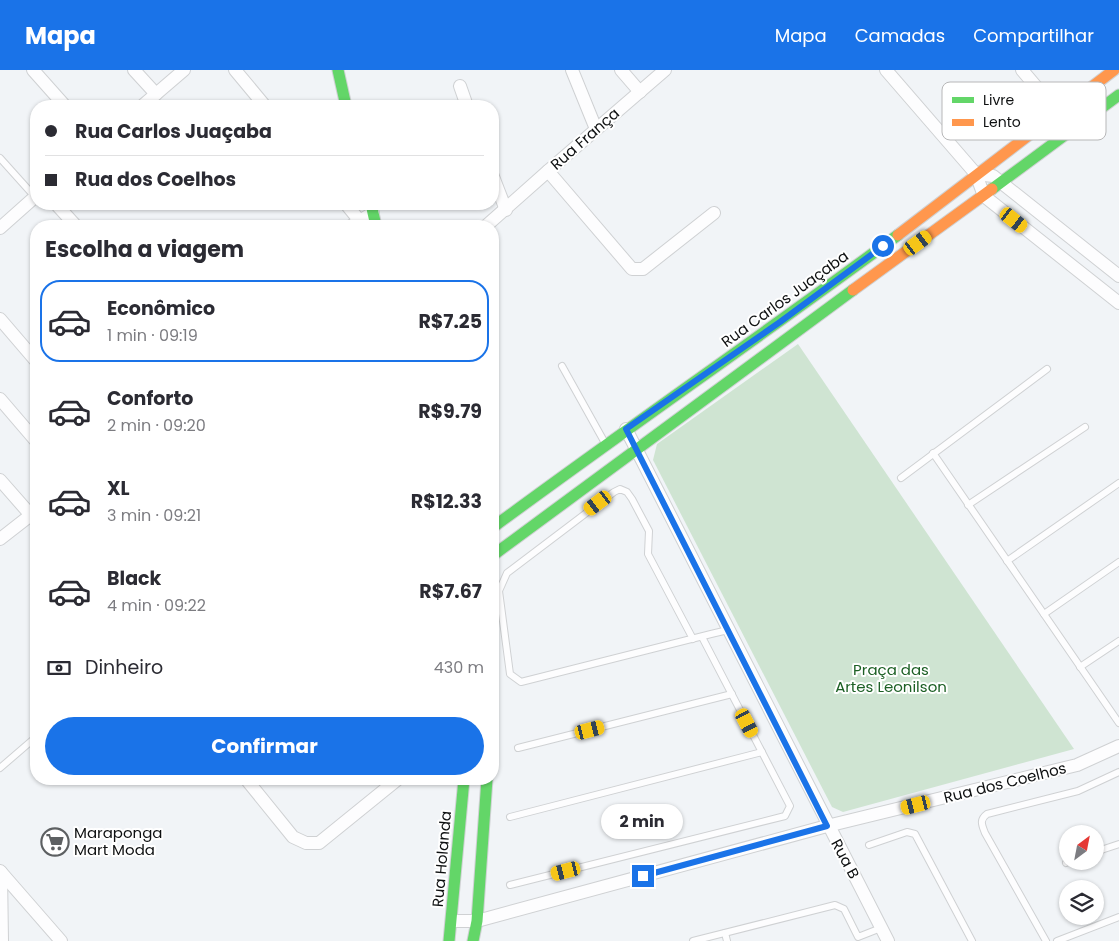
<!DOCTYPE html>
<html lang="pt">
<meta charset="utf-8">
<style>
:root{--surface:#fff;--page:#f7f7f7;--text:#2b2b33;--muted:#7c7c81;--line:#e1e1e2;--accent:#1a73e8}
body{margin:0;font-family:Poppins,sans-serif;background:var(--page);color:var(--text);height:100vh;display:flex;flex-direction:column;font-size:19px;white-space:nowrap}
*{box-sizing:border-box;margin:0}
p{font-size:16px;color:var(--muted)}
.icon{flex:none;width:28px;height:28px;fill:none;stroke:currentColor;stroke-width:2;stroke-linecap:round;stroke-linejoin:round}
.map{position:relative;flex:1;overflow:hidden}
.drawer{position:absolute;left:30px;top:150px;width:469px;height:565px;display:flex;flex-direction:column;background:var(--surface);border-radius:20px;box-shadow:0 1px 4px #0004}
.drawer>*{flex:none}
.guide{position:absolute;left:30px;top:30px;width:469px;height:110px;border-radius:20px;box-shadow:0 1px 4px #0004;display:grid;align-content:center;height:110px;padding:0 15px;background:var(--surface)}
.needle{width:32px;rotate:32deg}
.tools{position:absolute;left:1059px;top:755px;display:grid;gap:10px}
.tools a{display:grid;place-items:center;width:45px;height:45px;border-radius:50%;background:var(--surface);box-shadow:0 1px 4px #0004;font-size:25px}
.end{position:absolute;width:22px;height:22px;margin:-11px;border:6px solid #1a73e8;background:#fff;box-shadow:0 0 0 2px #fff}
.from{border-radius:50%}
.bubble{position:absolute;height:35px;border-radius:18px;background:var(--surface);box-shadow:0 1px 4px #0004;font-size:16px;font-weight:700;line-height:35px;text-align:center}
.car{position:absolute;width:15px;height:30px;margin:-15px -8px;border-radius:6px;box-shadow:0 0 4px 1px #0007;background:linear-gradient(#f5c518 24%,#345 0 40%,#f5c518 0 76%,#345 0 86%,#f5c518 0)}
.guide b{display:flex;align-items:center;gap:18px;height:48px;font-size:19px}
.guide b+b{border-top:1px solid var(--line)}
.guide i{width:12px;height:12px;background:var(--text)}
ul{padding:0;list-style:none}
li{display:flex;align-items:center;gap:15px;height:82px;margin:0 10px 8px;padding:0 5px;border:2px solid transparent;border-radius:20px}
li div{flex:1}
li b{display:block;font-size:19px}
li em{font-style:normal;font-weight:700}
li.current{border-color:var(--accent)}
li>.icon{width:45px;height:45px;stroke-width:1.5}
h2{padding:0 15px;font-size:22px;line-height:60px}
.pay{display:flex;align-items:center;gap:12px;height:55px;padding:0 15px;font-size:19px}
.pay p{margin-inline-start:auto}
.cta{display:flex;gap:10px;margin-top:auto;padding:10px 15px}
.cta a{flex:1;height:58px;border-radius:30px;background:var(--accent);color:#fff;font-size:20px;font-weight:700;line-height:58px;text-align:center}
header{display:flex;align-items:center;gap:30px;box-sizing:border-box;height:70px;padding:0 25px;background:var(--accent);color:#fff}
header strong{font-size:24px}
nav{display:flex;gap:28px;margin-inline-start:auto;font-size:18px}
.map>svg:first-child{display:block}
.green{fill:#cfe4d2}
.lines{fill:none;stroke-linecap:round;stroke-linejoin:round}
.lane-casing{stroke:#cfd1d3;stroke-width:8}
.street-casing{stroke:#cfd1d3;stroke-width:14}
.fast-casing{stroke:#cfd1d3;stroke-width:13}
.slow-casing{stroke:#cfd1d3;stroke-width:13}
.lane{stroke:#fdfdfe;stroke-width:6}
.street{stroke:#fdfdfe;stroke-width:12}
.fast{stroke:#63d668;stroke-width:11}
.slow{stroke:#ff974d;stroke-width:11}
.route{stroke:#1a73e8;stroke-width:6}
.labels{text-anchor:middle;stroke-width:4;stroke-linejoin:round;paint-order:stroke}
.street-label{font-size:15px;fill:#0e1011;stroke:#fff}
.park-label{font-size:15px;fill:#1d6025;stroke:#fff}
.poi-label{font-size:15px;fill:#0e1011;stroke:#fff;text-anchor:start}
.key{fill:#fff;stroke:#b7b7b8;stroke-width:1}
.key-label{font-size:14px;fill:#0e1011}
</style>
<header>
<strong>Mapa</strong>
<nav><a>Mapa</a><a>Camadas</a><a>Compartilhar</a></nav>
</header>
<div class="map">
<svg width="1119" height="871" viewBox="0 0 1119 871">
<rect width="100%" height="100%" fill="#f1f4f7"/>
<polygon class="green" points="798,274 1074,679 843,742 832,737 653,390 657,374"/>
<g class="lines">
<g class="lane-casing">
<g id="lane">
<polyline points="0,88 35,127"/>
<polyline points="562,296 605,373"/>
<polyline points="933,383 1119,653"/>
<polyline points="901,408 1047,299"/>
<polyline points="968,435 1085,357"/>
<polyline points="1007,491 1119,413"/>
<polyline points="1044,544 1119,492"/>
<polyline points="693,569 648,484 649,461 632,429 627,422 620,419 614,422 507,503 499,521 510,604 521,612 711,564 728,560"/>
<polyline points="1080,597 1119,571"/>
<polyline points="518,678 732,624"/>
<polyline points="0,698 36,667"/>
<polyline points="510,747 762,682"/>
<polyline points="869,775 907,762 915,764 972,871"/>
<polyline points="1095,782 1119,774"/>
<polyline points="1066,793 1070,791"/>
<polyline points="510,815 785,746 790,736 702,567"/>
<polyline points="725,863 727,871"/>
<polyline points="693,871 835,835 844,839 858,867 881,858"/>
<path d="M1046 871 985 763C982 755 979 750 987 744L1078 721 1119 702"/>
<polyline points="1057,871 1119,847"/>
</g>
</g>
<g class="street-casing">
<g id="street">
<polyline points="33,0 65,36"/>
<polyline points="134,0 156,24"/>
<polyline points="235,0 265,36"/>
<polyline points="572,0 596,59"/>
<polyline points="621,0 640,22"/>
<polyline points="886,0 976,104 984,126 1119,233"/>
<polyline points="1022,0 1044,26"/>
<polyline points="460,16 467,36"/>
<polyline points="142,36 184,0"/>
<polyline points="548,101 632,199 643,199 714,143"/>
<polyline points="492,104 506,140"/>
<polyline points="976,104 993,106 1119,206"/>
<polyline points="56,134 76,156"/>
<polyline points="346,134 359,150"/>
<polyline points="351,156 373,143"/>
<polyline points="486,156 548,101 665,0"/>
<polyline points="0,158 36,126"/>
<polyline points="0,249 36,291"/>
<polyline points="0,329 36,371"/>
<polyline points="626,359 888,871"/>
<polyline points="0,410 36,451"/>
<polyline points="0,469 36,441"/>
<polyline points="246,709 293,767 306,773 319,773 398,709"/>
<polyline points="0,801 61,871"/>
<polyline points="1,802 2,871"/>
<polyline points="452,851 477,851 827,756 1077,695 1119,676"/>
</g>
</g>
<g class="fast-casing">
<g id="fast">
<polyline points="338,0 346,36"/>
<polyline points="992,119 1119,25"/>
<polyline points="371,134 376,156"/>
<path d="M492 458C626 359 764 264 898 165"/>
<polyline points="492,486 853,220"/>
<polyline points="449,871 464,709"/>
<polyline points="473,871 477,851 487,709"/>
</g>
</g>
<g class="slow-casing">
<g id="slow">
<polyline points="898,165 1114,0"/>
<polyline points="853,220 992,119"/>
</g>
</g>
<use href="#lane" class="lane"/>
<use href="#street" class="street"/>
<use href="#fast" class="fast"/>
<use href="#slow" class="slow"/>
</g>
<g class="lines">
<polyline class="route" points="643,806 827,756 626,359 780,252 883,176"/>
</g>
<defs>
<g id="supermarket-ring" transform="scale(1.4375)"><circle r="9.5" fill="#fff" stroke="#5d6062" stroke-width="1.5"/><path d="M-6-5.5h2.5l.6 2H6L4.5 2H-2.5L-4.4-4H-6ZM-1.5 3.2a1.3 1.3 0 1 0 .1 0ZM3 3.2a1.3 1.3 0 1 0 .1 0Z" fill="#5d6062"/></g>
</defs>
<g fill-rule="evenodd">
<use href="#supermarket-ring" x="55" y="772"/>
</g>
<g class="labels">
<g class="street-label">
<text transform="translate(585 69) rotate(-41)" y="5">Rua França</text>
<text transform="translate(785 229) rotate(-36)" y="5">Rua Carlos Juaçaba</text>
<text transform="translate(1005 713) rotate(-14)" y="5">Rua dos Coelhos</text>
<text transform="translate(442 789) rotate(-85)" y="5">Rua Holanda</text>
<text transform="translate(845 789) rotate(62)" y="5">Rua B</text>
</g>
<g class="park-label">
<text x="891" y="605">Praça das<tspan x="891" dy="17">Artes Leonilson</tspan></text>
</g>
<g class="poi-label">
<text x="74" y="768">Maraponga<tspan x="74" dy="17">Mart Moda</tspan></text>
</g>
</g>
<rect x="942" y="12" width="164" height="58" rx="8" class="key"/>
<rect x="952" y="27" width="22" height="6" fill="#63d668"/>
<rect x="952" y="49" width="22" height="7" fill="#ff974d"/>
<g class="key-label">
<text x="983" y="35">Livre</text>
<text x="983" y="57">Lento</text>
</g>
</svg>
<div class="tools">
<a><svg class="needle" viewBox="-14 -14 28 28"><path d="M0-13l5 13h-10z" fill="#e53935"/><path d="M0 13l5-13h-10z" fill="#7c7c81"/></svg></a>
<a><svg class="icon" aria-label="layers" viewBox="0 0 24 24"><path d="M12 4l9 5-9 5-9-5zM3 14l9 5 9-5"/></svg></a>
</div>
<i class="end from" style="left:883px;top:176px"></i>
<i class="end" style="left:643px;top:806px"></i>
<div class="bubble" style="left:601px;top:734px;width:82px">2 min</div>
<i class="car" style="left:1014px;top:150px;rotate:128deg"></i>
<i class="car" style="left:918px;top:173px;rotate:54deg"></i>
<i class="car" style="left:598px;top:433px;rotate:233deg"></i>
<i class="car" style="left:747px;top:653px;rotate:152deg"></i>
<i class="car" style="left:590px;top:660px;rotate:76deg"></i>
<i class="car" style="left:916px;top:735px;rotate:256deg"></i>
<i class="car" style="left:566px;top:801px;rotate:256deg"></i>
<div class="guide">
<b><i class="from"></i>Rua Carlos Juaçaba</b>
<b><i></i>Rua dos Coelhos</b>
</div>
<section class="drawer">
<h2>Escolha a viagem</h2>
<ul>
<li class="current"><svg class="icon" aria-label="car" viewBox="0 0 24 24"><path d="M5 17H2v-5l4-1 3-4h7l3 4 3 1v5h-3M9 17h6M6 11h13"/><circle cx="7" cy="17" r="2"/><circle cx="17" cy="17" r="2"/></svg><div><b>Econômico</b><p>1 min · 09:19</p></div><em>R$7.25</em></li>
<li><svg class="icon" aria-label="car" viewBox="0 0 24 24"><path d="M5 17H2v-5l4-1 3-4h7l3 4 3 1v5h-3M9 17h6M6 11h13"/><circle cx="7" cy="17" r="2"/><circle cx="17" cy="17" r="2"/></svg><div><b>Conforto</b><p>2 min · 09:20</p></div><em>R$9.79</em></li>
<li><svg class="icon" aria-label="car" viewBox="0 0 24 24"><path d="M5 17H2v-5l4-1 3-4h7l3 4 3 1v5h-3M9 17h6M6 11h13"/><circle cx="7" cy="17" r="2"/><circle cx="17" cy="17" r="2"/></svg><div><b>XL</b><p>3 min · 09:21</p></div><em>R$12.33</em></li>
<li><svg class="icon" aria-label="car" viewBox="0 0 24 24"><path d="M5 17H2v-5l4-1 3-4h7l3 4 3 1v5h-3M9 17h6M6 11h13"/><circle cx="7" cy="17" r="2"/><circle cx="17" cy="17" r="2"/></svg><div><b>Black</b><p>4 min · 09:22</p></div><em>R$7.67</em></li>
</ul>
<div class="pay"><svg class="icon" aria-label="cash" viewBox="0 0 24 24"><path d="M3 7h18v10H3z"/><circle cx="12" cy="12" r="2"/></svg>Dinheiro<p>430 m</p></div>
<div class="cta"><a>Confirmar</a></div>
</section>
</div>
